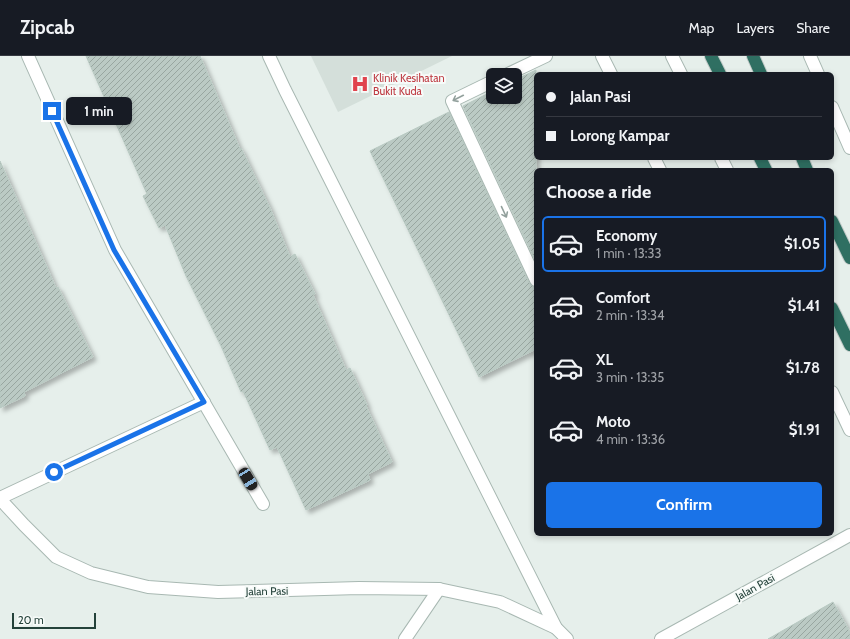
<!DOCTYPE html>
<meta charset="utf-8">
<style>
:root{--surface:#171b24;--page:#242831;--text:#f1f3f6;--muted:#9ea1a6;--line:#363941;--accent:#1a73e8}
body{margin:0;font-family:Cabin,sans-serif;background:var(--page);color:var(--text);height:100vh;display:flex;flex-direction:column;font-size:15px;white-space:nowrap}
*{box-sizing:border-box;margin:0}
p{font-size:13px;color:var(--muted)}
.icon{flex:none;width:22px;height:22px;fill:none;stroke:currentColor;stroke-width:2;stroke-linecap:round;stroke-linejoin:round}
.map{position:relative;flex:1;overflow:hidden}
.panel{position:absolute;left:534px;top:112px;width:300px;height:368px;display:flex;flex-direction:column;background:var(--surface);border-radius:6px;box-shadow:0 2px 6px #0003}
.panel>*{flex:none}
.top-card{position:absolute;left:534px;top:16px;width:300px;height:88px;border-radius:6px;box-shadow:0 2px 6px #0003;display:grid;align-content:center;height:88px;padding:0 12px;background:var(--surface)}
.controls{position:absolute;left:486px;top:12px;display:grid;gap:8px}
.controls a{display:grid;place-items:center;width:36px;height:36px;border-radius:6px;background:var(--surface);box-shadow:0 2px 6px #0003;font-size:20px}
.scale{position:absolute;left:12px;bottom:10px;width:84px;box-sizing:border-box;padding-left:4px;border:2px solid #24423a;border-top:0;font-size:11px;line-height:14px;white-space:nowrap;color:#24423a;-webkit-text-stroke:3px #f7fbf9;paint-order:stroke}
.end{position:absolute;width:18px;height:18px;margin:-9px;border:5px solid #1a73e8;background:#fff;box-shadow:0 0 0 2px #fff}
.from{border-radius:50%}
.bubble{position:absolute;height:28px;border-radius:6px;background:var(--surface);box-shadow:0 2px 6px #0003;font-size:13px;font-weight:700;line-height:28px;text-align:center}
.car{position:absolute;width:12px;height:24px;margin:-12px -6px;border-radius:5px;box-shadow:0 0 3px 1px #0007;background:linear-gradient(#222 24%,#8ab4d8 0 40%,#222 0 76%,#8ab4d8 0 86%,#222 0)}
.top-card b{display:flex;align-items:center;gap:14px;height:38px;font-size:15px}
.top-card b+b{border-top:1px solid var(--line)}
.top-card i{width:10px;height:10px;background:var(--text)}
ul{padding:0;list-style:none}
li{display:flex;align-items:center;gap:12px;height:56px;margin:0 8px 6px;padding:0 4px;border:2px solid transparent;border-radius:6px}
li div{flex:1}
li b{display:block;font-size:15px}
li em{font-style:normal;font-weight:700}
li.on{border-color:var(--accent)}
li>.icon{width:36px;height:36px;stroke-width:1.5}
h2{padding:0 12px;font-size:18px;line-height:48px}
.action{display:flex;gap:8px;margin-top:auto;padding:8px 12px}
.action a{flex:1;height:46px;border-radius:6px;background:var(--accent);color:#fff;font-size:16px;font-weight:700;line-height:46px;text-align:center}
header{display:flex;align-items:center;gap:24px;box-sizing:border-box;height:56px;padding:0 20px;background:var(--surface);border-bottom:1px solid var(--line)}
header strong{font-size:19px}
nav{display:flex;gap:22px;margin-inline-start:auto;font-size:14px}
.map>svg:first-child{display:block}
.built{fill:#d4dfda}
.building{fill:url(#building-hatch);stroke:#b8c9c2;filter:url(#shadow)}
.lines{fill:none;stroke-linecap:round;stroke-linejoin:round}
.minor-casing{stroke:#a8b8b2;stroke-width:14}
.highway-casing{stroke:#c2cac8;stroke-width:14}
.minor{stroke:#fff;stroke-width:12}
.highway{stroke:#2f6f62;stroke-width:12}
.oneway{stroke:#92a09c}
.route{stroke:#1a73e8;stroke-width:5}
.labels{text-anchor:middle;stroke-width:4;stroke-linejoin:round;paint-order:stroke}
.health-label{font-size:11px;fill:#be3a42;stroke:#f7fbf9;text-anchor:start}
.street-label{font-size:11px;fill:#24423a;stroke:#f7fbf9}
</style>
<header>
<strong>Zipcab</strong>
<nav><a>Map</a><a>Layers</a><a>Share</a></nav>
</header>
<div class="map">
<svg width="850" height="583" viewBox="0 0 850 583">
<defs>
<pattern id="building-hatch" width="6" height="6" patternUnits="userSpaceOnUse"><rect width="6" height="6" fill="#bbcac4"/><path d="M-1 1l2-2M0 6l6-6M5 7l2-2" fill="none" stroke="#98a6a0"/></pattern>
<filter id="shadow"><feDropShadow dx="3.5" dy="3.5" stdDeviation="2" flood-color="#0004"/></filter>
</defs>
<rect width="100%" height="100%" fill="#e6efeb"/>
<polygon class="built" points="311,0 452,0 338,56"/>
<g class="building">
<polygon points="86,0 200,0 240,93 241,92 270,152 290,201 295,198 315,238 313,239 346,314 350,312 367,349 366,350 392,406 368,418 370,424 306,454 277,391 270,394 243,335 241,336 221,290 186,220 165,169 159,172 143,140 147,138"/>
<polygon points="536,14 536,206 463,50 493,35 493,41 515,41 515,24"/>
<polygon points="449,56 529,227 532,230 536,231 536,293 479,321 370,95"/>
<polygon points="0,105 56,232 58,231 93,301 24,336 25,340 0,352"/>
<polygon points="833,546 850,576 850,583 768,583"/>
</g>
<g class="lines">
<g class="minor-casing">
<g id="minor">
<polyline points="28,0 115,194 263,448"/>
<polyline points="269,0 285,34 556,572 567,583"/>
<polyline points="602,0 611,18"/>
<polyline points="672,0 681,18"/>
<polyline points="810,0 818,18"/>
<polyline points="506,19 546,0"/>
<polyline points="493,25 452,45 536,224"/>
<polyline points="832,51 850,92"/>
<polyline points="654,102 660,114"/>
<polyline points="721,102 727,114"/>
<polyline points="832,336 850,374"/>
<polyline points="0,442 204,346"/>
<polyline points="0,443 24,469 56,501 91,517 148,531 218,536 359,532 439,533 500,546 556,572"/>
<polyline points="405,583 439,533"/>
<polyline points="661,583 850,479"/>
</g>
</g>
<g class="highway-casing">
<g id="highway">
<polyline points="711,0 720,18"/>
<polyline points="753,0 761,18"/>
<polyline points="760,102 766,114"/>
<polyline points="802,102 807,114"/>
<polyline points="832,165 850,202"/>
<polyline points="832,252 850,289"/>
</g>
</g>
<use href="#minor" class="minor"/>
<use href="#highway" class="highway"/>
</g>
<defs><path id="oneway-shaft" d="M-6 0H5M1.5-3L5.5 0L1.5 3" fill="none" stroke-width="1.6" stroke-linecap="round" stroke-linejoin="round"/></defs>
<g class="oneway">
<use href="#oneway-shaft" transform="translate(458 42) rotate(153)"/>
<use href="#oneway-shaft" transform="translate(504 156) rotate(65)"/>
</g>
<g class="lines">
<polyline class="route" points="52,55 114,194 204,346 54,416"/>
</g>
<defs>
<g id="hospital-bare" transform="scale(1.38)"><path d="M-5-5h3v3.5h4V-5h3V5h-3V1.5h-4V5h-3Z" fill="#e0444e" stroke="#f7fbf9" stroke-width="2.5" paint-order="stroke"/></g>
</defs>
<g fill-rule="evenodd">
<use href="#hospital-bare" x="360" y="28"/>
</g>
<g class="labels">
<g class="health-label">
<text x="373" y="26">Klinik Kesihatan<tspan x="373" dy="13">Bukit Kuda</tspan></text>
</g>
<g class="street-label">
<text transform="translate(755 531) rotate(-29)" y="4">Jalan Pasi</text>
<text transform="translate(267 535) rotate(-1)" y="4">Jalan Pasi</text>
</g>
</g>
</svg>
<div class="controls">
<a><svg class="icon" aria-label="layers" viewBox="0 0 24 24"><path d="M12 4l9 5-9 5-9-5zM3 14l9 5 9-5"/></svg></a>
</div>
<div class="scale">20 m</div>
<i class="end from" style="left:54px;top:416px"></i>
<i class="end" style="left:52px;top:55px"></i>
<div class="bubble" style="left:66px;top:41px;width:66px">1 min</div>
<i class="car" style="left:248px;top:423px;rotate:149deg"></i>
<div class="top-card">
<b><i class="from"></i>Jalan Pasi</b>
<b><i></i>Lorong Kampar</b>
</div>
<section class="panel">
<h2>Choose a ride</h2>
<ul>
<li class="on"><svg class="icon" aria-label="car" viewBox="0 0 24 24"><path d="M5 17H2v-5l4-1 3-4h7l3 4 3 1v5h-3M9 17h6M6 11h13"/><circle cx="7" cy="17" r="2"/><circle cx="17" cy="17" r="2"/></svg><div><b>Economy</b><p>1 min · 13:33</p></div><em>$1.05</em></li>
<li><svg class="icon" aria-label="car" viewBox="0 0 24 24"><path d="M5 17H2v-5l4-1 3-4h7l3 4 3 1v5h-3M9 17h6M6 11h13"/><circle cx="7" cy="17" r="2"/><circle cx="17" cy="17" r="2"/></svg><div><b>Comfort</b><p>2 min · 13:34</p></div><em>$1.41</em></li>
<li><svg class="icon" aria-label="car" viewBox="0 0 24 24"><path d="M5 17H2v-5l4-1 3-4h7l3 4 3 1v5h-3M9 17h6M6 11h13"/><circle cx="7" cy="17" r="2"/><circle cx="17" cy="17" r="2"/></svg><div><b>XL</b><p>3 min · 13:35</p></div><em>$1.78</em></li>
<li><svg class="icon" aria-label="car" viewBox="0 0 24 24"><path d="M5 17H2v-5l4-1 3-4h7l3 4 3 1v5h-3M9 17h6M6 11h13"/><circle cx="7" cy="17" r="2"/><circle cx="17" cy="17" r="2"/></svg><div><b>Moto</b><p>4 min · 13:36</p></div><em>$1.91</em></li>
</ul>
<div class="action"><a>Confirm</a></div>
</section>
</div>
